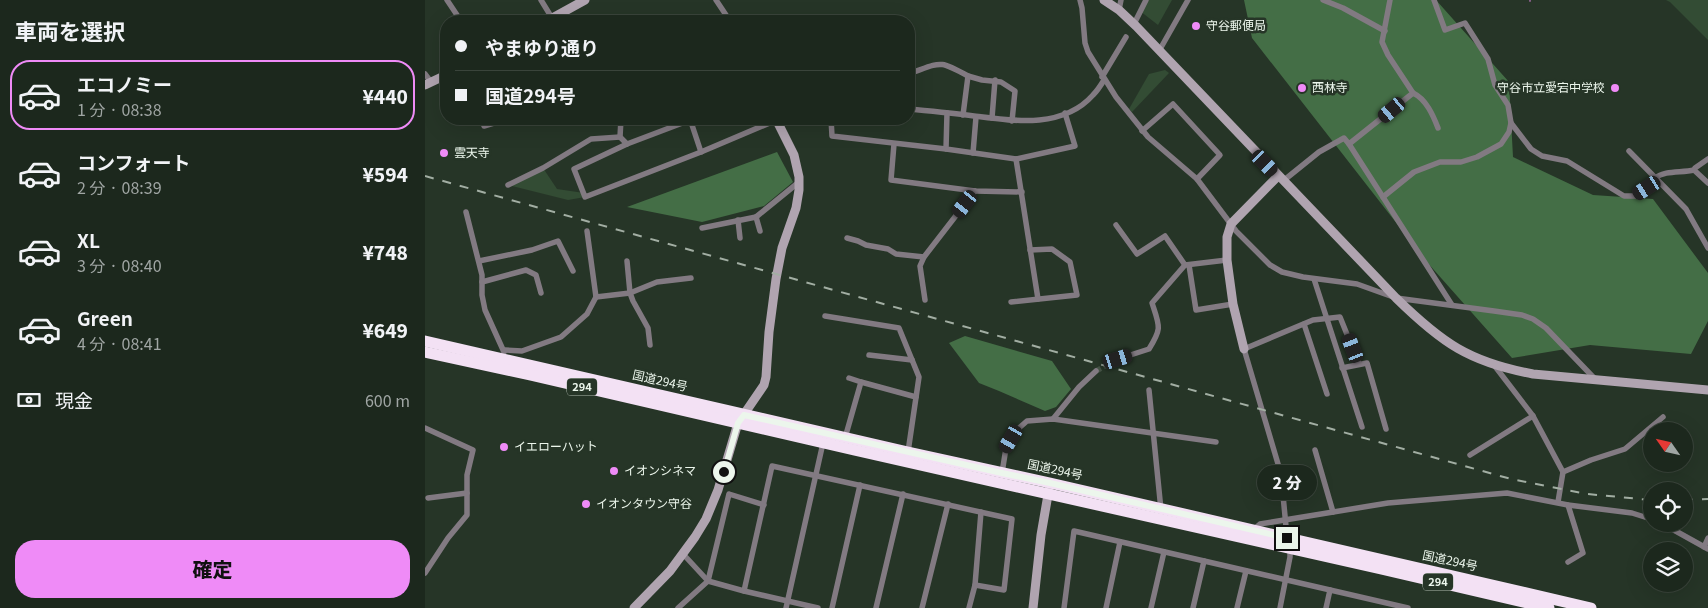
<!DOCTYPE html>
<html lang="ja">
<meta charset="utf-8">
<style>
:root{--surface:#1c281d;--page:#29342a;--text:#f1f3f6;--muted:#a0a6a4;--line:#3a443b;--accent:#ef8bf7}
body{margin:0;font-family:Georgia,"Noto Sans JP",serif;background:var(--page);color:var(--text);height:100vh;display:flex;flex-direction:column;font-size:19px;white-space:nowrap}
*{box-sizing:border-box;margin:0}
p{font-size:16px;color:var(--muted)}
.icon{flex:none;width:28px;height:28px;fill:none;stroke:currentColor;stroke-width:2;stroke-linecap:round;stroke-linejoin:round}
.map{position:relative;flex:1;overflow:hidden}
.panel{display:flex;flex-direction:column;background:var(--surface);width:425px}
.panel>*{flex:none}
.guide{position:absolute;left:15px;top:15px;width:475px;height:110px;border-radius:20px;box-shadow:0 5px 20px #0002,0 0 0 1px var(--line);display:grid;align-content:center;height:110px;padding:0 15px;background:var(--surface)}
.needle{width:32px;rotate:304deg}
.buttons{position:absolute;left:1218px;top:422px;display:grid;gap:10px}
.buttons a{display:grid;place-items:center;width:50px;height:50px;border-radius:50%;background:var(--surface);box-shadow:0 5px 20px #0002,0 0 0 1px var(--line);font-size:25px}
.end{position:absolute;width:22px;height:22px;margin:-11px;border:6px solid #ecf6ec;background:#111;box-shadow:0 0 0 2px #111}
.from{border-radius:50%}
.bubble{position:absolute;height:35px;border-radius:18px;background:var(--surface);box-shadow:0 5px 20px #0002,0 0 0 1px var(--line);font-size:16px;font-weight:800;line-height:35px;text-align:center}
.car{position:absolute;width:15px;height:30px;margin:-15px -8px;border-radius:6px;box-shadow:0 0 4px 1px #0007;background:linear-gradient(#222 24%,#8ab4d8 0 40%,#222 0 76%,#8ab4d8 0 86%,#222 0)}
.guide b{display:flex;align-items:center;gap:18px;height:48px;font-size:19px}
.guide b+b{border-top:1px solid var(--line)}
.guide i{width:12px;height:12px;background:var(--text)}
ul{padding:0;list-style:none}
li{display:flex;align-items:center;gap:15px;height:70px;margin:0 10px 8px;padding:0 5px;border:2px solid transparent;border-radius:20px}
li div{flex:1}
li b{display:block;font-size:19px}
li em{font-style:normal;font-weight:800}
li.selected{border-color:var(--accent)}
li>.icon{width:45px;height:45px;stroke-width:1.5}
h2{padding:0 15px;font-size:22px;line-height:60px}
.pay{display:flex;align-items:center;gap:12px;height:55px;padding:0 15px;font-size:19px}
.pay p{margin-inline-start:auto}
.cta{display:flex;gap:10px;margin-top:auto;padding:10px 15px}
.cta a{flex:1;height:58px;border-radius:20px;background:var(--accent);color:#111;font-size:20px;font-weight:800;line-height:58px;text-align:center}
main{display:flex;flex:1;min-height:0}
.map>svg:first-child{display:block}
.green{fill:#334c34}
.forest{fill:#446e46}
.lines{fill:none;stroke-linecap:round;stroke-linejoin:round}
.stream{stroke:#845c86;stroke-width:2}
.street-tunnel{stroke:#445245;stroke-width:5.5;stroke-dasharray:5.5 3;stroke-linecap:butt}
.street{stroke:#827a82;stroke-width:5.5}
.secondary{stroke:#b0a4b0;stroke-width:9}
.highway{stroke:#f3e1f4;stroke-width:11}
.rail{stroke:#a2aea3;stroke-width:2;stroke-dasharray:9 9;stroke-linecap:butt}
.route{stroke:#ecf6ec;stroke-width:6}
.poi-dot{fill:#ef8bf7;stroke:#263527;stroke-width:2}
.labels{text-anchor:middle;stroke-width:5;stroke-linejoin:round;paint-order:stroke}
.shield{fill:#263527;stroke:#b1bcb1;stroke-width:1}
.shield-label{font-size:11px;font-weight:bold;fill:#ecf6ec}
.poi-label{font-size:12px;fill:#ecf6ec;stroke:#263527;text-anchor:start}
.street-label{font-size:12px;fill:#ecf6ec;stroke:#263527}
</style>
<main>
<section class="panel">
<h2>車両を選択</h2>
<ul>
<li class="selected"><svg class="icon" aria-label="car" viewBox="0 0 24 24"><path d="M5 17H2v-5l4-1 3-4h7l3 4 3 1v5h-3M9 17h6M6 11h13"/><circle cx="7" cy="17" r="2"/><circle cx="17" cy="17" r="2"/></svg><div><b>エコノミー</b><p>1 分 · 08:38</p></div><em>¥440</em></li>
<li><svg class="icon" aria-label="car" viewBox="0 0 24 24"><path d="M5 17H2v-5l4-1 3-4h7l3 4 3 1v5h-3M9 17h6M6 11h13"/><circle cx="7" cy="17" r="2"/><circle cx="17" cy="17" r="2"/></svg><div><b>コンフォート</b><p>2 分 · 08:39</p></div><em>¥594</em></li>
<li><svg class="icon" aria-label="car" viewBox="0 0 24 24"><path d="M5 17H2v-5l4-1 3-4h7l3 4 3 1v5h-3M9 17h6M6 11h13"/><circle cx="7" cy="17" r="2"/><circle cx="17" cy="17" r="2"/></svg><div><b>XL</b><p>3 分 · 08:40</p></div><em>¥748</em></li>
<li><svg class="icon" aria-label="car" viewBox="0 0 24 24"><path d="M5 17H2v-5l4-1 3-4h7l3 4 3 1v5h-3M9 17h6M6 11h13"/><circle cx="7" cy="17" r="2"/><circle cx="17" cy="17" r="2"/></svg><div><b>Green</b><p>4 分 · 08:41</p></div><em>¥649</em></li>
</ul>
<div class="pay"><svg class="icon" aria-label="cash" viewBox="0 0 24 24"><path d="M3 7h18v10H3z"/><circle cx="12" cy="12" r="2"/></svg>現金<p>600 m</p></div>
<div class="cta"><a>確定</a></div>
</section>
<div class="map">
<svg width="1283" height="608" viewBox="0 0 1283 608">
<rect width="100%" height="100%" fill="#263527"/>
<g class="green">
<polygon points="721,0 747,0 733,25 715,11"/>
<polygon points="1241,0 1283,0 1283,40 1245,2"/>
<polygon points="740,70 744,73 707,112 704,109 724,74"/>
<polygon points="118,168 132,189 159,193 160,197 143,200 83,185"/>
</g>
<g class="forest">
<polygon points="819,0 1011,0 1084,82 1088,157 1168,195 1228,199 1283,273 1283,321 1266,354 1165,345 1087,358 1001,261 827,38"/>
<polygon points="352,152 368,182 339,206 277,222 202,207"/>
<polygon points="540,336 627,361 646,389 631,407 620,411 574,391 554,383 524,343"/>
</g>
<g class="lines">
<polyline class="stream" points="1105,0 1105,1"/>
<polyline class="street-tunnel" points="671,371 693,359"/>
<g class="street">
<polyline points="22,0 36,21"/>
<polyline points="116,0 127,18"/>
<polyline points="291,0 305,21"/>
<polyline points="655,0 657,8 660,43 663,52 691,97 723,137 772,179 811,231 845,265 857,272 878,277 932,284 971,298 1069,311 1097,315 1108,319 1121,328 1170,379"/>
<polyline points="898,0 918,8 960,31"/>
<polyline points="694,10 696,0"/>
<polyline points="709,24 721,0"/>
<polyline points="734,51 763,0"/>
<path d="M484 73H486C517 62 514 60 543 76L538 115"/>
<polyline points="0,74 6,82"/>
<polyline points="543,76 557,80 576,82 590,91 587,121"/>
<polyline points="677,77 701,37"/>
<path d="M988 93C1001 99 1008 115 1013 128"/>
<path d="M484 109C505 111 527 113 549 116 588 121 638 129 668 95 672 91 676 85 679 80"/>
<polyline points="522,113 521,149 591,159 650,146 640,113"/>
<polyline points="567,118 570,80"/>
<polyline points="196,119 195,137 202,144"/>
<polyline points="265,119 276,152"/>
<polyline points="268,119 202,144 149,169 160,197 276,152 354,119"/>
<polyline points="406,119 407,136 521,149"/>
<polyline points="1086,123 1106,149 1117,156 1142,161 1199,196 1211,196 1233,181"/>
<polyline points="59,126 82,119"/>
<polyline points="717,131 748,104 795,155 772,179"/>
<polyline points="469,144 466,180 550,191 597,192"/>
<polyline points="924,144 1027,305"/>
<polyline points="1204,151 1261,209 1283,248"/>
<polyline points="548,153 551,117"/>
<polyline points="591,159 613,299"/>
<polyline points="1269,170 1283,183"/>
<path d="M1230 178C1240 170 1256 173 1269 170L1270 168 1283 159"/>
<polyline points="858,181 894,152 919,138 924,144 988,93 963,55 957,42 965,0"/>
<polyline points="83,185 118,168 166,139 195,137"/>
<polyline points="958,197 989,172 1015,162 1036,162 1052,157 1076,144 1084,132 1086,123 1083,105 1070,85 1063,59 1040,23 1020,30 1009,0"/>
<polyline points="41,212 57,275 57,295 60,310 79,352"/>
<polyline points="331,217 335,231"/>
<polyline points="313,220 315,238"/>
<polyline points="691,225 712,254 740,236 760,265 802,260"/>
<polyline points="277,228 331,217 374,182"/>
<polyline points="422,238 433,241 441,245 463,249 471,254 499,257"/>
<polyline points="54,261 107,250 133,241 148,271"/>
<polyline points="202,261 205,293 208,301 223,328 225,345"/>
<polyline points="764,265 771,310 808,304"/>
<polyline points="889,279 937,427"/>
<polyline points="57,282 101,270 111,275 116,293"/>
<polyline points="171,297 205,293 232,282 266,278"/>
<polyline points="500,300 495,266 499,257 550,191"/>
<polyline points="586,302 652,295 645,262 627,249 605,250"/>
<polyline points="400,316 474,328 494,377 483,452"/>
<polyline points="879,324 902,394"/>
<polyline points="80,350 97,351 136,337 162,314 171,297 162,231"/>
<polyline points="444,355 487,360"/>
<path d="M693 359 724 349C737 328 735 327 727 303L760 265"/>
<polyline points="1069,365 1108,416 1138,472"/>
<polyline points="917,368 942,363 961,429"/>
<polyline points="424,378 436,382"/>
<polyline points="724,390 736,510"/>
<polyline points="628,419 654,387 671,371"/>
<polyline points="0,428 48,450 42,475 42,515 23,538 0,573"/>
<polyline points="420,438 436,382 491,397"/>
<polyline points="890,450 908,512"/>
<polyline points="1045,455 1108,416"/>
<polyline points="577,473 581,448 594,428 602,421 628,419 791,442"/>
<polyline points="3,498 42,493"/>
<polyline points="1133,502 1138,472 1166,460 1200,449 1238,417"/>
<polyline points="1238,524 1283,549"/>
<polyline points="828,530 835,524 963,503 1082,493 1143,505 1207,513 1226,519"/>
<polyline points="862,537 856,474 819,349 888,320 915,317 934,364"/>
<polyline points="1279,547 1283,538"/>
<polyline points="259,555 283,581 319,591 393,608"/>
<polyline points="1143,562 1158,553 1143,505"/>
<polyline points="319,591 347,466 587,519 579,590 550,585"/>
<polyline points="253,608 283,581 304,494 339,505"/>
<polyline points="361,608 398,443"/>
<polyline points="407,608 435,485"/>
<polyline points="451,608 478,494"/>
<polyline points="497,608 523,504"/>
<polyline points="544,608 550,585 556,512"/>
<polyline points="639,608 649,531 983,608"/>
<polyline points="681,608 695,542"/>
<polyline points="726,608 739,552"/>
<polyline points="768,608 779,561"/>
<polyline points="812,608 821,571"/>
<polyline points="855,608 865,557 865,549"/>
<polyline points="901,608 905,590"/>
</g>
<g class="secondary">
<path d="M679 0 694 10 711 26 971 298C1017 343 1044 362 1108 374L1283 390"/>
<polyline points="122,21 160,0"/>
<polyline points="0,85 21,75"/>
<polyline points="819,349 808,304 802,260 802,237 806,224 853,176"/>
<polyline points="209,608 245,571 270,537 281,519 293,490 313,423 339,385 341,377 344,332 351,279 357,248 371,208 374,190 374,177 369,155 351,119"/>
<polyline points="608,608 616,535 624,489"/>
</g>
<g class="highway">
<polyline points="0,341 483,452 625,483 1166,608"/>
<polyline points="0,352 105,375 429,450 956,569 1124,608"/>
</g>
<g class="rail">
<polyline points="0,176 1086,479 1162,494 1226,500"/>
<polyline points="1259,500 1283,499"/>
</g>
</g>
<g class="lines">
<polyline class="route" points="299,472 313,423 319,415 577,473 625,483 862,538"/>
</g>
<g class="poi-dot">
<circle cx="771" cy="26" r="5"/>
<circle cx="877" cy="88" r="5"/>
<circle cx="1190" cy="88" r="5"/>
<circle cx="19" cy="153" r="5"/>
<circle cx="79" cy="447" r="5"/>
<circle cx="189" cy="471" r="5"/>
<circle cx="161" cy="504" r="5"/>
</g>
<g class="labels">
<g class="shield">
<rect x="142" y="378.5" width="30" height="17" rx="4"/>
<rect x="998" y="573.5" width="30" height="17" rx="4"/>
</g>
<g class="shield-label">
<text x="157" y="391">294</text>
<text x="1013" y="586">294</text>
</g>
<g class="poi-label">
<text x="781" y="30">守谷郵便局</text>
<text x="887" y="92">西林寺</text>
<text x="1180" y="92" text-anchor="end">守谷市立愛宕中学校</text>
<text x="29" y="157">雲天寺</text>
<text x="89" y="451">イエローハット</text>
<text x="199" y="475">イオンシネマ</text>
<text x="171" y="508">イオンタウン守谷</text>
</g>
<g class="street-label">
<text transform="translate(235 381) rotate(13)" y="4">国道294号</text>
<text transform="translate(630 470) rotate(12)" y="4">国道294号</text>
<text transform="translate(1025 561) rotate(12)" y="4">国道294号</text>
</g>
</g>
</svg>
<div class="buttons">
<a><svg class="needle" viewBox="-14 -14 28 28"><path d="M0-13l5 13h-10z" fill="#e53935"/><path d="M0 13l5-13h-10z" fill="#a0a6a4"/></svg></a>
<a><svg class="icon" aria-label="locate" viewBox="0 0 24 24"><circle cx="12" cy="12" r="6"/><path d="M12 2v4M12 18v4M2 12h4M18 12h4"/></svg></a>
<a><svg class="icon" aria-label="layers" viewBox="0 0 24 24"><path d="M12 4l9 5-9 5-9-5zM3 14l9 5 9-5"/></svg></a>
</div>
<i class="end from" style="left:299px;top:472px"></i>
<i class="end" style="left:862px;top:538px"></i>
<div class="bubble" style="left:832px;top:465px;width:60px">2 分</div>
<i class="car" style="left:967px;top:110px;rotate:230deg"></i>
<i class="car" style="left:840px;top:163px;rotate:136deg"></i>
<i class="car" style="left:1222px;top:188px;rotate:237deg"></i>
<i class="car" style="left:540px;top:204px;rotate:217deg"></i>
<i class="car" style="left:928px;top:348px;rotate:339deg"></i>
<i class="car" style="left:693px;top:359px;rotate:73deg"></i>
<i class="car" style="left:586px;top:439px;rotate:210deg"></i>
<div class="guide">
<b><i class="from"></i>やまゆり通り</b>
<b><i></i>国道294号</b>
</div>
</div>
</main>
